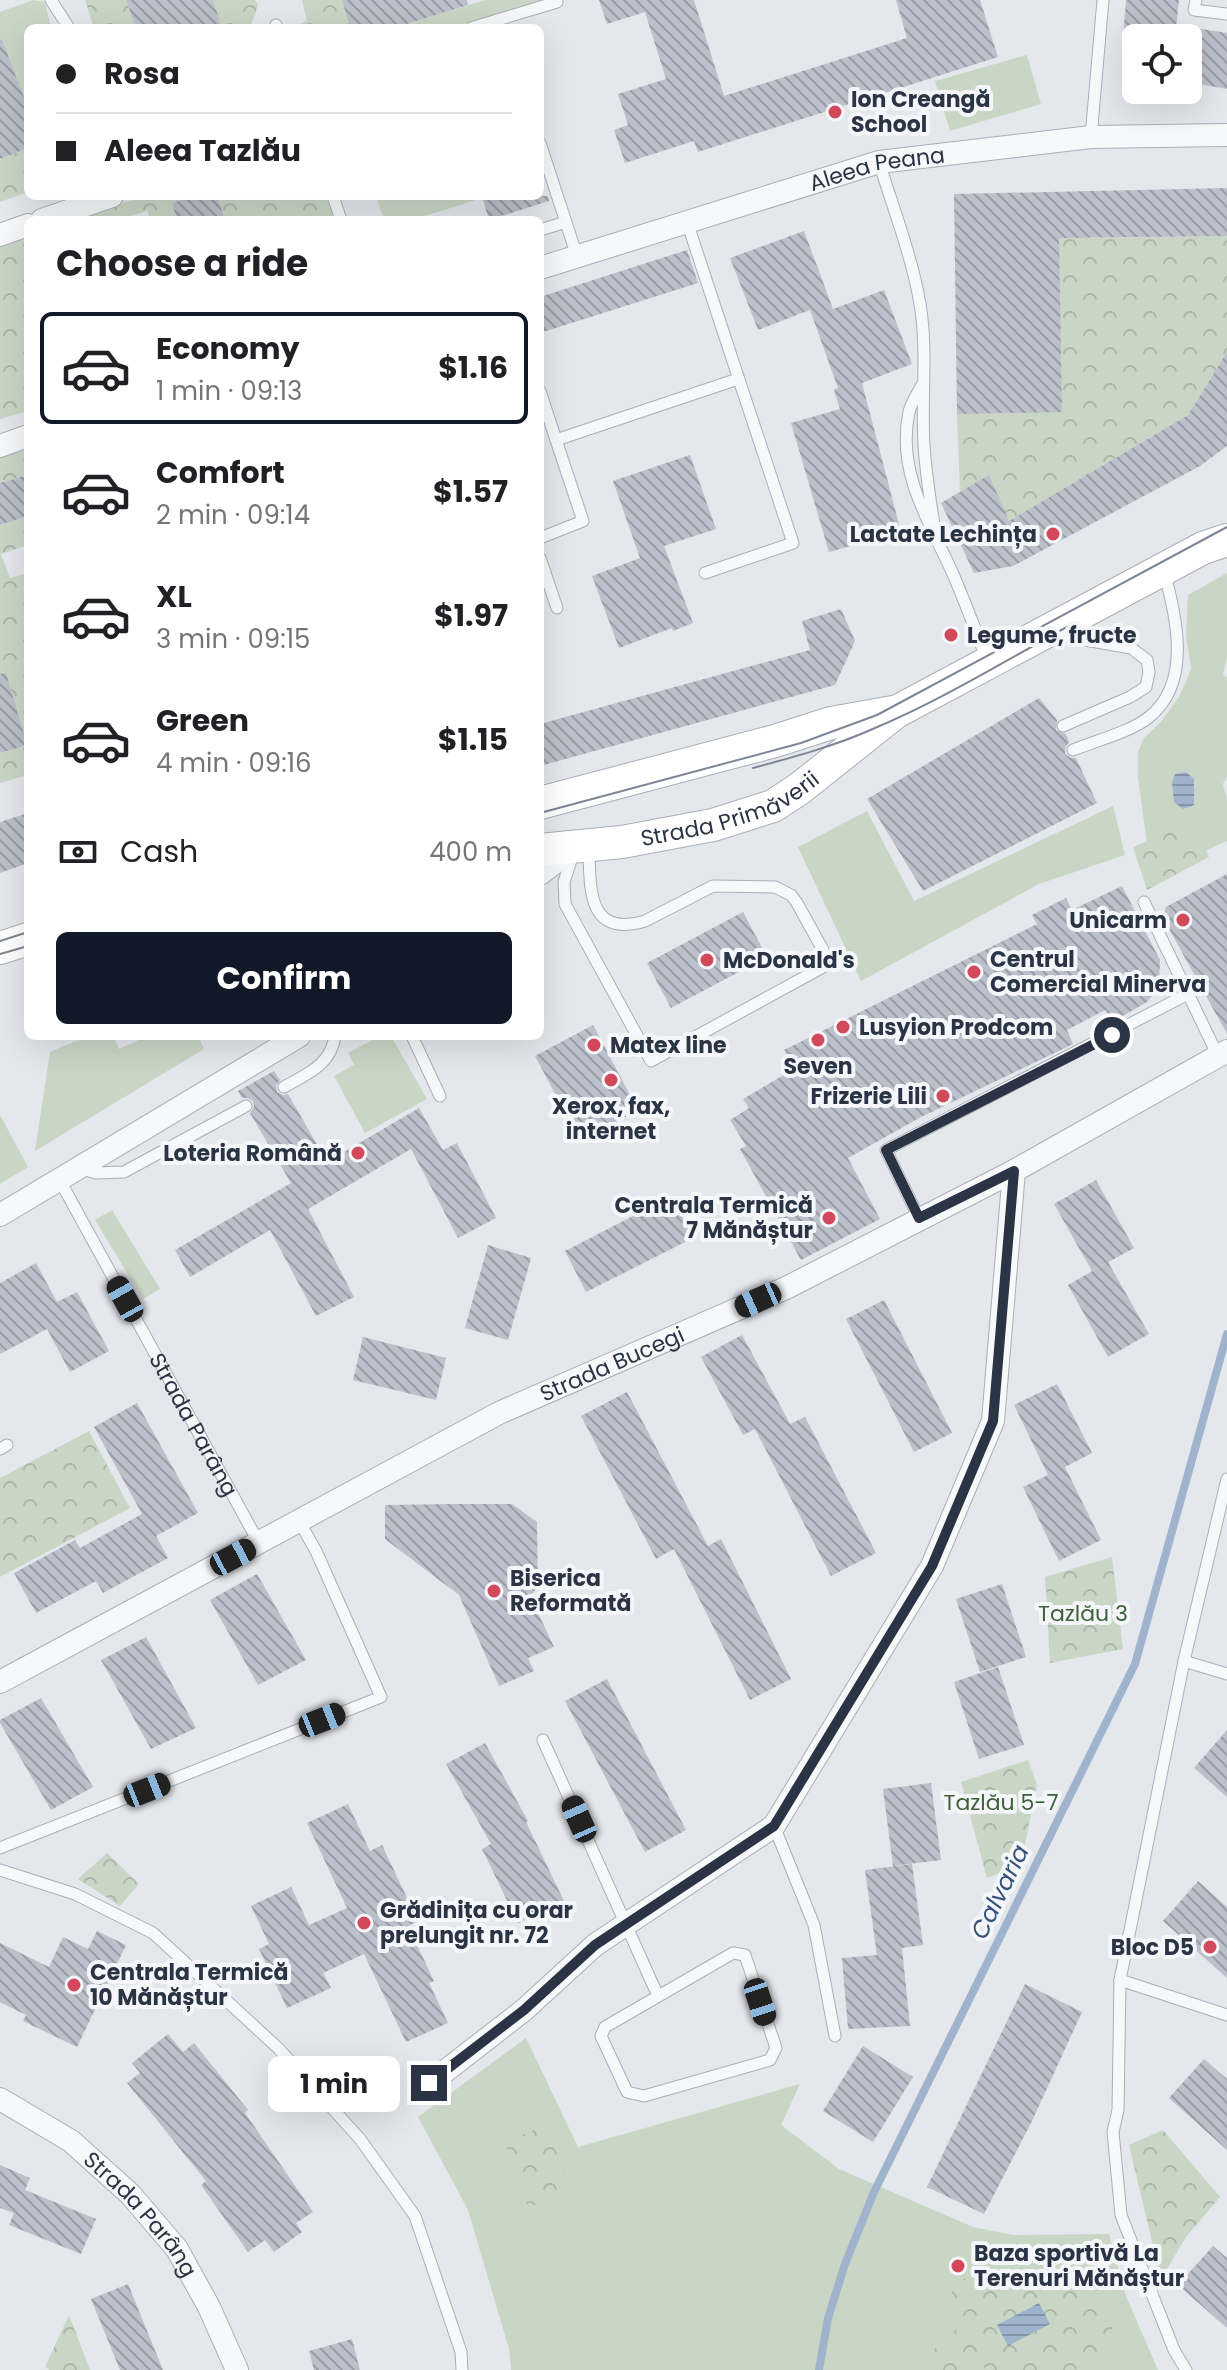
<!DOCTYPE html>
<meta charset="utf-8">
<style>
:root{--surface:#fff;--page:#f6f6f6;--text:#202124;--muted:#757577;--line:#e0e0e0;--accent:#111827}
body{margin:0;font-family:Poppins,sans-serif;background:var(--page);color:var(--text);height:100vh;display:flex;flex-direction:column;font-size:30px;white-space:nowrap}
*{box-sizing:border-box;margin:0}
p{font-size:26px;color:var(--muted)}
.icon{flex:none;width:44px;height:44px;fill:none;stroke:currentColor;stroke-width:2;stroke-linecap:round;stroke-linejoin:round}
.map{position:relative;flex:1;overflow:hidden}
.side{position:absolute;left:24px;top:216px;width:520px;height:824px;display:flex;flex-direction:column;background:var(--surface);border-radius:12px;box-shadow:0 8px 32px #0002}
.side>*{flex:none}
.top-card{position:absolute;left:24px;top:24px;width:520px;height:176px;border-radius:12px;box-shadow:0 8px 32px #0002;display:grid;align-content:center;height:176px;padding:0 32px;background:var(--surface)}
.tools{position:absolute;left:1122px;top:24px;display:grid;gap:16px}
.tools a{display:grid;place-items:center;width:80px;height:80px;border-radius:12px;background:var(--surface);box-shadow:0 8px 32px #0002;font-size:40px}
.end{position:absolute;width:36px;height:36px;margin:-18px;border:10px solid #2b3445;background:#fff;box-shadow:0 0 0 4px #fff}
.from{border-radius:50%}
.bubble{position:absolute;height:56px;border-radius:12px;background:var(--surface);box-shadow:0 8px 32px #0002;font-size:26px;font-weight:700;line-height:56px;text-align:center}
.car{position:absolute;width:24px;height:48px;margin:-24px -12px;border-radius:10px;box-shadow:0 0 6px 2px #0007;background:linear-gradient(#222 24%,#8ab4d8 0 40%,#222 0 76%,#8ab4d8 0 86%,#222 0)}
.top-card b{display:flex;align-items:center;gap:28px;height:76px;font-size:30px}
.top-card b+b{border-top:2px solid var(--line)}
.top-card i{width:20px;height:20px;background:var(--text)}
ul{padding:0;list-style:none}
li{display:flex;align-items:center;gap:24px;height:112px;margin:0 16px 12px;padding:0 16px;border:4px solid transparent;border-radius:12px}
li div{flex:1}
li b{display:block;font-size:30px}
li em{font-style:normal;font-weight:700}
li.current{border-color:var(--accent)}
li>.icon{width:72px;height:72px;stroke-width:1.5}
h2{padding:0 32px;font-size:36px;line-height:96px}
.pay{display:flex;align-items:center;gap:20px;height:88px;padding:0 32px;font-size:30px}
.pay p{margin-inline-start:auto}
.cta{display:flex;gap:16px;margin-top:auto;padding:16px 32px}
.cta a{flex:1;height:92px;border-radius:12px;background:var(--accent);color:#fff;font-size:32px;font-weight:700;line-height:92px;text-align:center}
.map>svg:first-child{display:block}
.green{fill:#c9d6c5}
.forest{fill:url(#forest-crowns)}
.water{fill:url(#water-rules)}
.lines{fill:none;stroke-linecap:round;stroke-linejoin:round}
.stream{stroke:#9fb4cc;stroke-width:8}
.building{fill:url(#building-back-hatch)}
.service-casing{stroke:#a9aeb7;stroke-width:13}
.minor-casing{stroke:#a9aeb7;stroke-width:24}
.secondary-casing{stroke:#a9aeb7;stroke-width:34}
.service{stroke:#f7f8fa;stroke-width:11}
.minor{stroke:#f7f8fa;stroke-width:22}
.secondary{stroke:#fff;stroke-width:32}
.tram{stroke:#7d8696;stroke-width:2}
.route{stroke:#2b3445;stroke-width:10}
.poi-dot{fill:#d1495b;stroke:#f4f6f9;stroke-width:3}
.labels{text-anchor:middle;stroke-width:8;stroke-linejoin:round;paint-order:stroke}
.poi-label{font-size:22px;font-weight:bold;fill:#2b3445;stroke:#f4f6f9;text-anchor:start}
.street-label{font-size:22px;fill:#2b3445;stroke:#f4f6f9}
.park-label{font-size:22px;fill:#3f6138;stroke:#f4f6f9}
.water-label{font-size:24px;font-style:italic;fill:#34527a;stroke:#f4f6f9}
</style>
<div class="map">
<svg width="1227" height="2370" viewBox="0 0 1227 2370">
<defs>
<pattern id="forest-crowns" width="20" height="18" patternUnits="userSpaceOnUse" patternTransform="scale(2)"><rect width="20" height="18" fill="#c9d6c5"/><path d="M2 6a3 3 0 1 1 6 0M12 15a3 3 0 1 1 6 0" fill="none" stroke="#adb8ab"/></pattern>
<pattern id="water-rules" width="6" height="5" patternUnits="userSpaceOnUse" patternTransform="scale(2)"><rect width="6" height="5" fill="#9fb4cc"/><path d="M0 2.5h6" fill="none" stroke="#8293a7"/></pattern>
<pattern id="building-back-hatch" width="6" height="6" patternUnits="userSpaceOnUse" patternTransform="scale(2)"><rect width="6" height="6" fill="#bbc0ca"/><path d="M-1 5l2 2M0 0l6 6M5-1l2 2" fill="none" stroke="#989da6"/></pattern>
</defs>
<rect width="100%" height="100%" fill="#e4e7ec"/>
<g class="green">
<polygon points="33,0 45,2 51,28 28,28 26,104 13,68 0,72 0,12"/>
<polygon points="485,0 549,0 449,28 394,28"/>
<polygon points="1027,55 1041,104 950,131 935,81"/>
<path d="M481 196 482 198C464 203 395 230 383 215 380 210 378 202 376 197Z"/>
<polygon points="1227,573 1227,658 1223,674 1227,678 1227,776 1223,784 1227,800 1227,841 1196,855 1147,843 1138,778 1138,752 1144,738 1161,722 1179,697 1188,677 1191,668 1186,636 1188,595"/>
<polygon points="1113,806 1125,855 1039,884 861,981 798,847 867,811 914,901"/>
<polygon points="88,1036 113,1036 119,1049 148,1036 198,1036 204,1049 35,1151 50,1052"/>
<polygon points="380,1036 391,1036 427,1099 365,1133 334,1076 354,1065 348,1053"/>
<polygon points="0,1115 28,1167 0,1184"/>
<polygon points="112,1210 160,1289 143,1299 95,1220"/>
<polygon points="526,2038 578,2147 800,2084 781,2125 839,2169 973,2227 1013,2235 1109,2234 1126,2296 1158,2370 511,2370 509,2349 468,2210 418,2117"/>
</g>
<g class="forest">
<polygon points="85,0 126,0 136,28 94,28"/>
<polygon points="213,0 255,0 258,5 250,28 222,28"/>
<polygon points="302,0 342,0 350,28 289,28 307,21"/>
<polygon points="28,148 28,192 0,202 0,159"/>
<polygon points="1088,191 1090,238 1227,236 1227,352 1188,415 1009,521 989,476 960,492 957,414 1058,193"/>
<polygon points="144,196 195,196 172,203 177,220 151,220 147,211 118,220 73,220"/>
<polygon points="217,196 326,196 334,220 225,220"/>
<polygon points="28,235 28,411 0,419 0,244"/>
<polygon points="28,448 28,475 0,483 0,457"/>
<polygon points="28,516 28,545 1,554 10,578 28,573 28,775 0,783 0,753 26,745 6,673 0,674 0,525"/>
<polygon points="1196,822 1209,857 1147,890 1133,847"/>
<polygon points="89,1431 130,1508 0,1577 0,1478"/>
<polygon points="1112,1557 1123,1649 1050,1663 1045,1577"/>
<polygon points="1028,1760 1037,1784 1021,1864 987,1878 961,1782"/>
<polygon points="107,1853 139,1884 120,1906 78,1879"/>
<polygon points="545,2125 571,2189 528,2208 505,2143"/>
<polygon points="1163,2130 1220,2197 1186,2237 1161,2279 1129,2145"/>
<path d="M1051 2247 1080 2275 1090 2306 1110 2321C1120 2346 1097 2365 1074 2370 1054 2370 1008 2370 985 2370L983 2363 976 2362 970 2370H932L933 2350 962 2324C958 2312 947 2303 953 2289 961 2271 977 2281 992 2279 1003 2277 1007 2267 1015 2260 1025 2251 1038 2248 1051 2247Z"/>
<polygon points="69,2315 90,2370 50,2370 45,2367"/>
</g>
<g class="water">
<polygon points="1186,772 1194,779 1194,805 1183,809 1174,802 1172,783 1175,774"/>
<polygon points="1039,2303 1050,2324 1008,2346 997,2325"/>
</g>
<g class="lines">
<polyline class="stream" points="819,2370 828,2318 845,2264 874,2192 1135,1664 1227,1334"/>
</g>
<g class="building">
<polygon points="126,0 213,0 222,28 136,28"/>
<polygon points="342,0 467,0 468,5 394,28 350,28"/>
<polygon points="599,0 694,0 724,96 907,38 896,0 980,0 998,57 698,152 694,141 625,163 614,130 628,125 618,94 666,79 645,12 607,24"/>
<polygon points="1126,0 1179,0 1175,38 1123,38"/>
<polygon points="1188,27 1227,33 1227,89 1188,82"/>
<polygon points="0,40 2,40 28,108 28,148 0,159"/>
<polygon points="1227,188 1227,236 1059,238 1062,412 957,414 954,194"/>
<polygon points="195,196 217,196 225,220 177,220 172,203"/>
<polygon points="482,196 548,196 549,201 489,220"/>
<polygon points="804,231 833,309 884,290 912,364 862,383 901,532 829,552 791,423 840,409 834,390 838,388 810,310 758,330 730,258"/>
<polygon points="687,250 698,283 540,333 540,297"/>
<polygon points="1227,352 1227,446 1200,466 1013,566 974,573 941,503 989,475 1009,521 1188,415"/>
<polygon points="690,455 716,529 664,546 693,623 673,631 672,628 619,648 592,576 640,558 613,481"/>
<polygon points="28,475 28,516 0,525 0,483"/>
<polygon points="841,609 855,641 835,685 540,766 540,724 810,650 802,621"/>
<polygon points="6,673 27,745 0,753 0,674"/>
<polygon points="1039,698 1057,720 1056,730 1066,734 1069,742 1065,748 1065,754 1071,758 1076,758 1097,803 923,891 867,799"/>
<polygon points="28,813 28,863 0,873 0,822"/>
<polygon points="1227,874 1227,1034 1163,918 1166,907"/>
<polygon points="1122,886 1160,960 1159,987 1147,1002 1114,1021 1105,1010 1067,1030 1073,1044 921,1117 848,1158 880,1219 801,1260 740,1149 746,1146 730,1120 749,1108 743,1099 794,1069 784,1050 1037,924 1032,915 1066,898 1072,910"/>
<polygon points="743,912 767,957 671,1008 647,963"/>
<polygon points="593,1025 638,1110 580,1141 535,1056"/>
<polygon points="274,1071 280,1080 276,1086 277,1092 283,1095 288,1094 327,1162 419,1108 443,1150 457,1143 496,1218 458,1238 411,1149 308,1209 354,1297 316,1316 270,1230 190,1277 175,1250 291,1183 250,1113 254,1107 253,1101 247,1098 242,1098 238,1091"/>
<polygon points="1096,1180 1134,1248 1092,1271 1054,1204"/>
<polygon points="672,1196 693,1238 586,1292 565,1251"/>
<polygon points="488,1245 531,1258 508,1340 465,1328"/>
<polygon points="1108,1262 1149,1334 1108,1357 1068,1285"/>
<polygon points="36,1263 57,1302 77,1292 109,1351 70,1372 47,1329 0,1354 0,1283"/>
<polygon points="884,1300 952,1433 914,1452 846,1319"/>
<polygon points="742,1335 790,1424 805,1417 876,1553 831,1576 755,1429 743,1435 701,1357"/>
<polygon points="363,1337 446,1358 436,1400 353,1380"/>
<polygon points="1057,1384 1092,1453 1065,1467 1101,1540 1059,1561 1023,1487 1048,1475 1014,1405"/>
<polygon points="627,1392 708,1546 721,1539 791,1679 750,1700 674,1549 656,1559 581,1416"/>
<polygon points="137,1403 198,1513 156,1536 168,1558 103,1593 96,1581 36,1613 14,1573 75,1540 80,1548 142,1514 94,1427"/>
<polygon points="454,1504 512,1504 537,1522 538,1587 530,1596 554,1647 528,1658 534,1671 499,1686 459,1595 385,1539 385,1505"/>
<polygon points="257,1574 306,1660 258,1685 210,1600"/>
<polygon points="1002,1584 1026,1657 980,1672 956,1599"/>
<polygon points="146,1637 196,1728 151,1749 101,1660"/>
<polygon points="998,1667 1024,1745 979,1759 954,1682"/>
<polygon points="607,1679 686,1830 645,1852 565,1701"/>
<polygon points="41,1698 93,1787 51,1810 0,1723 0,1720"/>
<polygon points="1227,1730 1227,1797 1194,1768"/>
<polygon points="485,1743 528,1821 526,1822 564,1901 518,1923 482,1849 491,1844 446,1764"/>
<polygon points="931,1783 941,1860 893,1866 883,1789"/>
<polygon points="348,1804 370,1851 382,1845 418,1921 408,1926 434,1981 429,1983 448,2023 406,2042 364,1954 323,1973 331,1988 287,2008 259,1949 269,1944 251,1906 291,1887 309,1925 347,1908 307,1823"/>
<polygon points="912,1864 923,1945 902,1948 910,2026 848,2029 842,1958 877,1955 865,1870"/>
<polygon points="1198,1881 1227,1907 1227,1978 1163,1921"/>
<polygon points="97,1931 126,1945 77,2047 23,2021 26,2015 0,2002 0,1943 49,1967 63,1937 88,1949"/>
<polygon points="1025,1984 1082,2012 1032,2121 984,2214 927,2187"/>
<polygon points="168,2034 183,2052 194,2043 248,2110 245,2113 313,2212 296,2223 302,2232 274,2252 265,2240 248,2252 201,2185 206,2181 127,2083 140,2073 132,2063"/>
<polygon points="863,2046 913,2077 873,2142 823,2111"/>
<polygon points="1204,2059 1227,2079 1227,2150 1169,2098"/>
<polygon points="0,2165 30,2178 25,2190 96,2219 81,2254 9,2225 14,2213 0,2208"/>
<polygon points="1213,2246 1227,2258 1227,2328 1178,2285"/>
<polygon points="128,2284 163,2370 120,2370 91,2299"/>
<polygon points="352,2339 360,2370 314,2370 309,2351"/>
</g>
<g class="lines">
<g class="service-casing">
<g id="service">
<polyline points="51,0 69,28"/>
<polyline points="1196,0 1194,10 1227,14"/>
<polyline points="276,25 277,28"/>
<polyline points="471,28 557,2"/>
<polyline points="1091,137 1103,0"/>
<polyline points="540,143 577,256"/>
<path d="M879 162C893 208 912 256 920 304 928 351 921 398 924 445 926 476 931 507 936 537"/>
<polyline points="333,196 341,220"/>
<polyline points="687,222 793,543 705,573"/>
<polyline points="540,230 566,222"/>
<path d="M922 385C918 393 911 403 909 412 896 472 930 523 953 574 965 602 976 631 987 660"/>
<polyline points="540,391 556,440 738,379"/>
<polyline points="540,538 583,521 556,440"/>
<polyline points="540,558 557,608"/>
<polyline points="1057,635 1131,648 1147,660 1149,672 1146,687 1130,697 1063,726"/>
<path d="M1073 750C1095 741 1130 732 1148 718 1193 683 1176 617 1164 571"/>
<path d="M574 851 564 882 565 904 651 1061 823 967V950L797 903 791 895 775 887 713 886 645 921C588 938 590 890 589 850"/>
<polyline points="1144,902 1218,1056"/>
<polyline points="412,1036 440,1096"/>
<path d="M284 1087C307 1074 331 1065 335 1036"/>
<polyline points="82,1169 96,1173 124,1172 246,1106"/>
<path id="s1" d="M59 1179 259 1543"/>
<polyline points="919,1218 886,1150 1188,994"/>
<polyline points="0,1449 7,1445"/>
<polyline points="1184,1661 1227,1674"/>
<polyline points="543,1740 658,1996"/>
<polyline points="774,1826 814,1925 835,2036"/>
<polyline points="0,1848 381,1697 316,1551 299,1521"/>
<polyline points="0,1870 75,1894 153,1933 278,2048 360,2139 415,2216 461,2352 462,2370"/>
<polygon points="733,1953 745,1955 776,2048 770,2060 644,2096 627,2092 601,2036 605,2027"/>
<polyline points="1120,1980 1227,2015"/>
<polyline points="1186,2370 1174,2350 1121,2215 1113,2132 1118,2110 1120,1980 1184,1661 1227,1479"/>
</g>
</g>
<g class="minor-casing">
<g id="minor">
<polyline points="42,220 112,196"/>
<polyline points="0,235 28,225"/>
<path id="s2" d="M540 268 879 162 1091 137 1227 135"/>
<polyline points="0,446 28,436"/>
<polyline points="540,874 574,848"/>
<polyline points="0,1215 299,1036"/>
<path id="s3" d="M0 1682 499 1413 786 1288 1014 1171 1227 1051"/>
<polyline points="421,2090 524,2010 595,1945 774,1826 932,1566 993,1421 1014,1171"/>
<path id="s4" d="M0 2099 71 2141 130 2194 177 2249 209 2307 237 2370"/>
</g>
</g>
<g class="secondary-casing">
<g id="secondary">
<polyline points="540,803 775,741 831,723 893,712"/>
<path id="s5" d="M540 850 622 842 713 825 773 806 799 789 896 712 1203 548 1227 540"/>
<polyline points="0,948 28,939"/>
</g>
</g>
<use href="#service" class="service"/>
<use href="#minor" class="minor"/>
<use href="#secondary" class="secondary"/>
<g class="tram">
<path d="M753 768C794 757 835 746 875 728 944 699 1010 658 1076 622"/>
<polyline points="540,813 801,743 877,715 1227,527"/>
<polyline points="0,941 28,932"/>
<polyline points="0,954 28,946"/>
</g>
</g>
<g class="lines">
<polyline class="route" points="429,2083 524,2010 595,1945 774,1826 932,1566 993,1421 1014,1171 919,1218 886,1150 1112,1035"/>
</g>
<g class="poi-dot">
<circle cx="835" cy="112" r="8"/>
<circle cx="1053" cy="534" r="8"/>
<circle cx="951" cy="635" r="8"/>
<circle cx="1183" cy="920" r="8"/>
<circle cx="707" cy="960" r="8"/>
<circle cx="974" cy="972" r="8"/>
<circle cx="843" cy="1027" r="8"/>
<circle cx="818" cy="1040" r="8"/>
<circle cx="594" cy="1045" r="8"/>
<circle cx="611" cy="1080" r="8"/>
<circle cx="943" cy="1096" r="8"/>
<circle cx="358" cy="1153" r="8"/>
<circle cx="829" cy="1218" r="8"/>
<circle cx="494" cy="1591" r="8"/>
<circle cx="364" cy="1923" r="8"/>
<circle cx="1210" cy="1947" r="8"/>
<circle cx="74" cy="1985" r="8"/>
<circle cx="958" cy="2266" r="8"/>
</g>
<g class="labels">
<g class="poi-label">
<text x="851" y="107">Ion Creangă<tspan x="851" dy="25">School</tspan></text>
<text x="1037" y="542" text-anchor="end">Lactate Lechința</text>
<text x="967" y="643">Legume, fructe</text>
<text x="1167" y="928" text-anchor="end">Unicarm</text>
<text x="990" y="967">Centrul<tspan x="990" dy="25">Comercial Minerva</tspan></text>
<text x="723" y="968">McDonald's</text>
<text x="859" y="1035">Lusyion Prodcom</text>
<text x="610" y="1053">Matex line</text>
<text x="818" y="1074" text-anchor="middle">Seven</text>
<text x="927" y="1104" text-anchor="end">Frizerie Lili</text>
<text x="611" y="1114" text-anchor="middle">Xerox, fax,<tspan x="611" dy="25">internet</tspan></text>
<text x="342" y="1161" text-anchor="end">Loteria Română</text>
<text x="813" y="1213" text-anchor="end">Centrala Termică<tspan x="813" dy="25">7 Mănăștur</tspan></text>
<text x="510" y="1586">Biserica<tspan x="510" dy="25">Reformată</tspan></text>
<text x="380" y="1918">Grădinița cu orar<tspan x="380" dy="25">prelungit nr. 72</tspan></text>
<text x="1194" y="1955" text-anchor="end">Bloc D5</text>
<text x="90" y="1980">Centrala Termică<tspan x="90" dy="25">10 Mănăștur</tspan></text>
<text x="974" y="2261">Baza sportivă La<tspan x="974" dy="25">Terenuri Mănăștur</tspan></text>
</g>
<g class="street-label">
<text dy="8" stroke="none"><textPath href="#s2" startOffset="352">Aleea Peana</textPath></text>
<text dy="8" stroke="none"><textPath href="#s5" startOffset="196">Strada Primăverii</textPath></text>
<text dy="8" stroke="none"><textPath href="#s3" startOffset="690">Strada Bucegi</textPath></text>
<text dy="8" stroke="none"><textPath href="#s1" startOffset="280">Strada Parâng</textPath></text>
<text dy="8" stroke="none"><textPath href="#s4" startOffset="184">Strada Parâng</textPath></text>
</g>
<g class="park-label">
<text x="1083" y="1621">Tazlău 3</text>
<text x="1001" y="1810">Tazlău 5-7</text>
</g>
<g class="water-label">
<text transform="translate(1000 1892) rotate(-64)" y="8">Calvaria</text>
</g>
</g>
</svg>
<div class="tools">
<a><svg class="icon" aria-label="locate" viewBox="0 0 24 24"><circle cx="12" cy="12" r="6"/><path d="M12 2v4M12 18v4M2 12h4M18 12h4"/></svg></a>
</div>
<i class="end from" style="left:1112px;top:1035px"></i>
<i class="end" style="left:429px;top:2083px"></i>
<div class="bubble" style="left:268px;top:2056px;width:132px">1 min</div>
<i class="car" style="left:125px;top:1299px;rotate:331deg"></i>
<i class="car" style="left:758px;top:1300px;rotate:246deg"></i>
<i class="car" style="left:233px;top:1557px;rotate:62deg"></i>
<i class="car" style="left:322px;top:1720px;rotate:68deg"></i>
<i class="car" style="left:147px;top:1790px;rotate:68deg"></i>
<i class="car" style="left:579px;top:1819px;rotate:336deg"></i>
<i class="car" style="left:760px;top:2002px;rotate:162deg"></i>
<div class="top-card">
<b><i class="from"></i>Rosa</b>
<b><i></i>Aleea Tazlău</b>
</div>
<section class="side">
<h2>Choose a ride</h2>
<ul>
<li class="current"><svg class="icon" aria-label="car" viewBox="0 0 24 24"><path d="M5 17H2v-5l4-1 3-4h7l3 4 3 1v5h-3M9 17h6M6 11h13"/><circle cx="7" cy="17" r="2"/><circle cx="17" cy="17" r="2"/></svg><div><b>Economy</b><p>1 min · 09:13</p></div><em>$1.16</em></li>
<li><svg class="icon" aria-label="car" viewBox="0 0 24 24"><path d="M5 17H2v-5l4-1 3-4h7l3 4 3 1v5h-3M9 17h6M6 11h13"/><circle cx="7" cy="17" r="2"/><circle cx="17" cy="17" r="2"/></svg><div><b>Comfort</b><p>2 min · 09:14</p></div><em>$1.57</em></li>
<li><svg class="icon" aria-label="car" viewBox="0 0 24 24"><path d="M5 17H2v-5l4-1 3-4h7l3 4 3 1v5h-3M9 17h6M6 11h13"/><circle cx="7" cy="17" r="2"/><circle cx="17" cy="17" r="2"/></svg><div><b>XL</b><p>3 min · 09:15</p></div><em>$1.97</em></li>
<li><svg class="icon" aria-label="car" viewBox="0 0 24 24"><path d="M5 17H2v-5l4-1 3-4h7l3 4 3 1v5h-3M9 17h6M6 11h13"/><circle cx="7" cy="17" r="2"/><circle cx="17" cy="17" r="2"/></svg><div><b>Green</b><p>4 min · 09:16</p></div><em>$1.15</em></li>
</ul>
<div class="pay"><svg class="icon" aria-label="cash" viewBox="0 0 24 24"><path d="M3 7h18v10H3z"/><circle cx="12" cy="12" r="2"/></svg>Cash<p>400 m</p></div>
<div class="cta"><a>Confirm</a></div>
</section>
</div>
